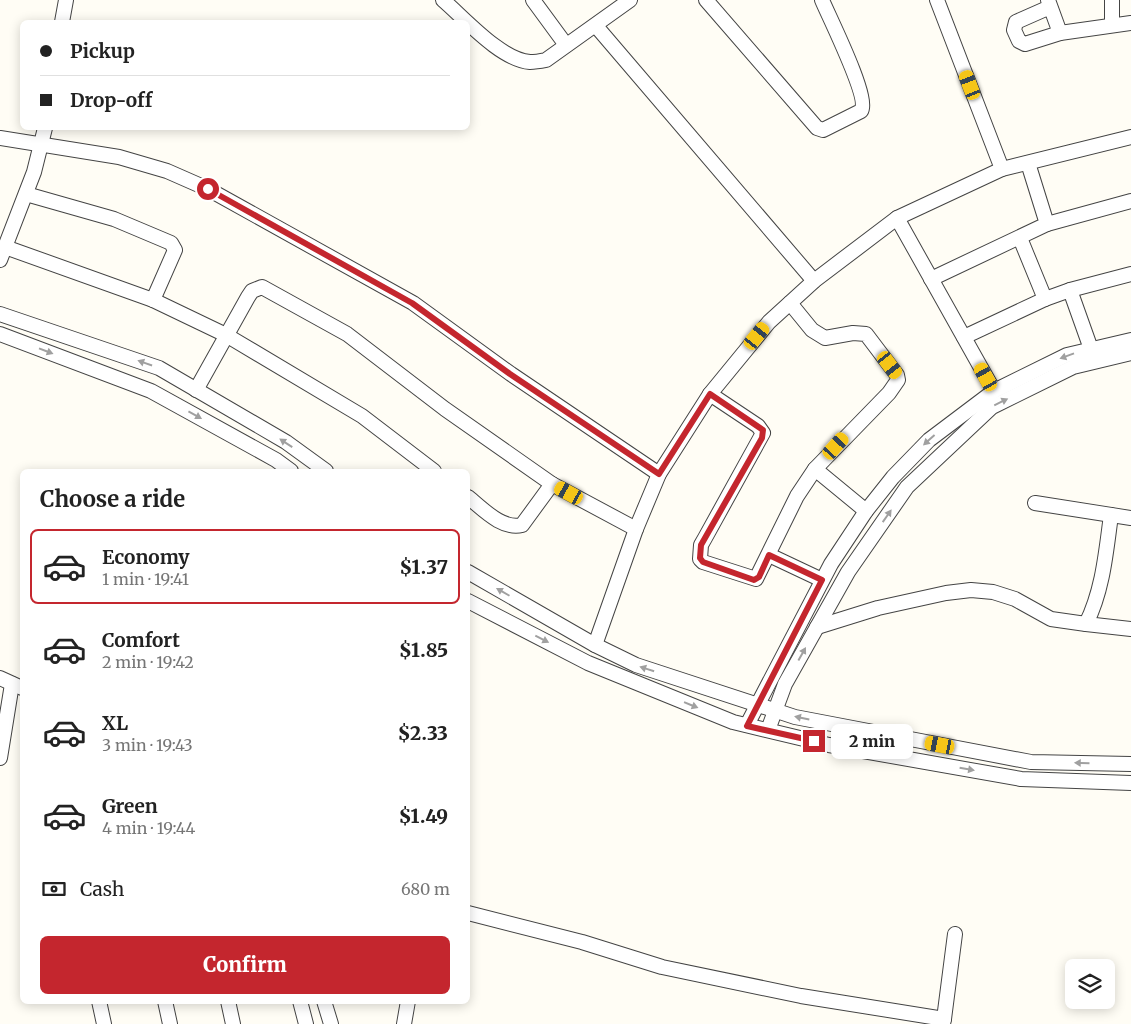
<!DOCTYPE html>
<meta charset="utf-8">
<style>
:root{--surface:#fff;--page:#f6f6f6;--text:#222;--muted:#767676;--line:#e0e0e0;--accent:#c4262e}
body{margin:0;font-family:Merriweather,serif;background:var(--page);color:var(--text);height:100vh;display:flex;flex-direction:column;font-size:19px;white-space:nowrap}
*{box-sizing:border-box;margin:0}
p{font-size:16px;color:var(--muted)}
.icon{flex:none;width:28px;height:28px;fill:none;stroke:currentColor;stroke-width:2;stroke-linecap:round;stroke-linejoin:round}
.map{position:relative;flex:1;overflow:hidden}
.drawer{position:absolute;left:20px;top:469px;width:450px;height:535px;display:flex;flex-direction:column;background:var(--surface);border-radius:8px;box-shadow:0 2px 12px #0003}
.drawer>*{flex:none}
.hud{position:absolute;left:20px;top:20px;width:450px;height:110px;border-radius:8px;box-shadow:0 2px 12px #0003;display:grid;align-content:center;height:110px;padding:0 20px;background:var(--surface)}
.buttons{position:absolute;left:1065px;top:959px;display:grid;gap:10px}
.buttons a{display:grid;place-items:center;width:50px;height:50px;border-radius:8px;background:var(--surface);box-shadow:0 2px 12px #0003;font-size:25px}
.end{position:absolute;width:22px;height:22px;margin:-11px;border:6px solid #c4262e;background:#fff;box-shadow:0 0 0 2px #fff}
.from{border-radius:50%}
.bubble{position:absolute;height:35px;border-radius:8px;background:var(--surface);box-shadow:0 2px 12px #0003;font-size:16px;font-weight:800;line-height:35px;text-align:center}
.car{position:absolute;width:15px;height:30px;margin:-15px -8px;border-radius:6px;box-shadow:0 0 4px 1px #0007;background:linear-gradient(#f5c518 24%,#345 0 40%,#f5c518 0 76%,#345 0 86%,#f5c518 0)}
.hud b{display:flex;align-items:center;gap:18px;height:48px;font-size:19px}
.hud b+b{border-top:1px solid var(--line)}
.hud i{width:12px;height:12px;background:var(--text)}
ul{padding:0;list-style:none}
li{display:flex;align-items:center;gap:15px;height:75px;margin:0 10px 8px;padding:0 10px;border:2px solid transparent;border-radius:8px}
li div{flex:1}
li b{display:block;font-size:19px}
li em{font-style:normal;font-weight:800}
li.active{border-color:var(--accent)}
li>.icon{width:45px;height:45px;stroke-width:1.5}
h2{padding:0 20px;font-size:22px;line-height:60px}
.pay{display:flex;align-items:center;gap:12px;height:55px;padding:0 20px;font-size:19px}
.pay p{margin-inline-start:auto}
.action{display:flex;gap:10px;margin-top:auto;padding:10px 20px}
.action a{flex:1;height:58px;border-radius:8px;background:var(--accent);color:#fff;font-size:20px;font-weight:800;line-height:58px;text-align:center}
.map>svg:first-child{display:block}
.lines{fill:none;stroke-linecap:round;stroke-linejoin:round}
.minor-casing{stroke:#444;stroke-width:16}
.minor{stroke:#fff;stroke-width:14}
.oneway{fill:#a0a0a0}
.route{stroke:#c4262e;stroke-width:6}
</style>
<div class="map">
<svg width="1131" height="1024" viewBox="0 0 1131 1024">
<rect width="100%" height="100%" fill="#fffdf5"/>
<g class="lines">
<g class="minor-casing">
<g id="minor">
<path d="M443 0C465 19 501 60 530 62 535 62 541 61 546 60L630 0"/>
<polyline points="533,0 566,45"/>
<path d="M706 0 817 128 823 130 861 111C870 98 829 17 822 0"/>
<polyline points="937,0 1002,169"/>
<polyline points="1048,0 1060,33 1025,44 1019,41 1014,30 1016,22 1050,7"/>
<polyline points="1112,0 1112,25"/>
<polyline points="62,22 66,0"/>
<polyline points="596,26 814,281"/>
<polyline points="1060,33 1131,23"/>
<polyline points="0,138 119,157 167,171 208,189 413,303 511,374 659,474"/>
<polyline points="26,194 114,219 171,243 175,250 153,300"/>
<polyline points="897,218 994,391"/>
<polyline points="1047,224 1131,201"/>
<polyline points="1020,238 1045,299"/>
<polyline points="5,247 153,300 226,335 362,416 434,471"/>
<polyline points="0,260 34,172 45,128"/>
<polyline points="931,279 1047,224 1028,163"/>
<polyline points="1070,290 1131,274"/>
<polyline points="0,314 159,368 286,442 326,471"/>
<polyline points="0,334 151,391 276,460 291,471"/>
<polyline points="964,337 1045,299 1070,290 1091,349"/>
<polyline points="196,390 248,297 252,291 262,287 347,334 445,409 552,484 636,529"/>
<polyline points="710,394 758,426 763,433 705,538 701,545 700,559 703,562 756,579 797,496 815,469 889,393 898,380 897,375 866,334 853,333 825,338 812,330 790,303"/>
<polyline points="815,469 866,511"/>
<path d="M468 497C483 509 502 530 522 525L552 484"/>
<polyline points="1035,503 1131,518"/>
<polyline points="769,555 822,580"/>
<polyline points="468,572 595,645 636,665 795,717 1031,762 1131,764"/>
<polyline points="468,601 588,663 733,722 829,745 1021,779 1131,783"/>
<polyline points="1086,624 1131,629"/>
<path d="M817 627 878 608 946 593 971 590 993 592 1015 599 1051 619 1086 624C1103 590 1106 552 1111 515"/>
<polyline points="595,645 636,529 659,474 710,394 769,322 814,281 897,218 1002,169 1131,137"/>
<polyline points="0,678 22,688"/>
<polyline points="747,725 831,564 866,511 893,477 929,440 994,391 1067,355 1131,340"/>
<polyline points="768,730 785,684 848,572 907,487 992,407 1073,367 1131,353"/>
<polyline points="0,758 12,684"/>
<polyline points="468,913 582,942 662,967 801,996 944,1019 943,1024"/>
<polyline points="99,1001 104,1024"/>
<polyline points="165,1001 170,1024"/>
<polyline points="228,1001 233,1024"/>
<polyline points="300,1001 306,1024"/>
<polyline points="324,1001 331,1024"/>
<polyline points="944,1019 955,934"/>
<polyline points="404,1024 408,1001"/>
</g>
</g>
<use href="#minor" class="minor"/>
</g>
<defs><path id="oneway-solid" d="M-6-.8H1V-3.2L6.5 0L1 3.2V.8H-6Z" transform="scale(1.25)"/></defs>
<g class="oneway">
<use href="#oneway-solid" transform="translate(46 351) rotate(21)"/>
<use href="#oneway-solid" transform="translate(1067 356) rotate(160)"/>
<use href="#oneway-solid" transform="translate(145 363) rotate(-161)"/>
<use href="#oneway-solid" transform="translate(1001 402) rotate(-26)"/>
<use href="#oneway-solid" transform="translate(195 415) rotate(29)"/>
<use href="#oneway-solid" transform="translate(929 440) rotate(138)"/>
<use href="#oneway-solid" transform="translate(286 443) rotate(-147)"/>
<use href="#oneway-solid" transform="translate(887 516) rotate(-55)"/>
<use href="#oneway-solid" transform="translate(503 592) rotate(-150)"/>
<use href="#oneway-solid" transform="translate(542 639) rotate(27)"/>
<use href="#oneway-solid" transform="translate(802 654) rotate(-61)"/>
<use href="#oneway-solid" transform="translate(647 669) rotate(-162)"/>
<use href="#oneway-solid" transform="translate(691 705) rotate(22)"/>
<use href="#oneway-solid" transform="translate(802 718) rotate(-168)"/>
<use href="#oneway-solid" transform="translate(1082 763) rotate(-179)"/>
<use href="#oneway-solid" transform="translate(967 769) rotate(10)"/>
</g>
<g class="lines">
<polyline class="route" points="208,189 412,303 510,374 659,474 710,394 763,430 762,438 705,538 701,545 700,558 703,562 754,580 759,577 769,555 822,580 747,726 814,741"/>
</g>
</svg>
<div class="buttons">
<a><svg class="icon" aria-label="layers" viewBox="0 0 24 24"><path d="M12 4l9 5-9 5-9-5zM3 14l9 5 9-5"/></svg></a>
</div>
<i class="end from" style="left:208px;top:189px"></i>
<i class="end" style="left:814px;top:741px"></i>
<div class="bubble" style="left:831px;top:724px;width:82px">2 min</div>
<i class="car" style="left:970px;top:85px;rotate:339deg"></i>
<i class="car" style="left:757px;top:336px;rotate:39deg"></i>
<i class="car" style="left:890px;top:365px;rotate:143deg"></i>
<i class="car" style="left:986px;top:377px;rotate:331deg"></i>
<i class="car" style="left:836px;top:446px;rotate:42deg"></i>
<i class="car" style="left:569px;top:493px;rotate:299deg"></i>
<i class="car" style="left:940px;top:745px;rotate:281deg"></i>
<div class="hud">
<b><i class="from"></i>Pickup</b>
<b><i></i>Drop-off</b>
</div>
<section class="drawer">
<h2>Choose a ride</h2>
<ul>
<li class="active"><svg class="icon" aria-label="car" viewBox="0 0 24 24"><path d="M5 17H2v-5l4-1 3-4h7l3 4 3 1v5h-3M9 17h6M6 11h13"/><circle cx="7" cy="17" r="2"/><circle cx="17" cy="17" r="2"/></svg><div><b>Economy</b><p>1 min · 19:41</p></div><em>$1.37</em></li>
<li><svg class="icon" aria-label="car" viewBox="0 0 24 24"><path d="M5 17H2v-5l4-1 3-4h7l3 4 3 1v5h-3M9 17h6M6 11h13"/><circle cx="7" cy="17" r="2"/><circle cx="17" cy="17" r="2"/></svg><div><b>Comfort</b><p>2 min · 19:42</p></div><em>$1.85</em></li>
<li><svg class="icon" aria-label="car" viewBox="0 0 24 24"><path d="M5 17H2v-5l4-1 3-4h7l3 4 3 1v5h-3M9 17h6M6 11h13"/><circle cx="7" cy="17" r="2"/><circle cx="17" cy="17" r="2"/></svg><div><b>XL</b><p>3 min · 19:43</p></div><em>$2.33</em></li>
<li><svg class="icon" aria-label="car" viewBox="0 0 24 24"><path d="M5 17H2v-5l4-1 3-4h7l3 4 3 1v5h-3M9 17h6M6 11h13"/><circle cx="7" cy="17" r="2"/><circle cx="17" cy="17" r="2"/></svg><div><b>Green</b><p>4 min · 19:44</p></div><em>$1.49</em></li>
</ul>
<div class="pay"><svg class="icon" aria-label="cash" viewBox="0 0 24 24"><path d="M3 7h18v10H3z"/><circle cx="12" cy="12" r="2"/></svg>Cash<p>680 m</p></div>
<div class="action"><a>Confirm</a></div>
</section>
</div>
